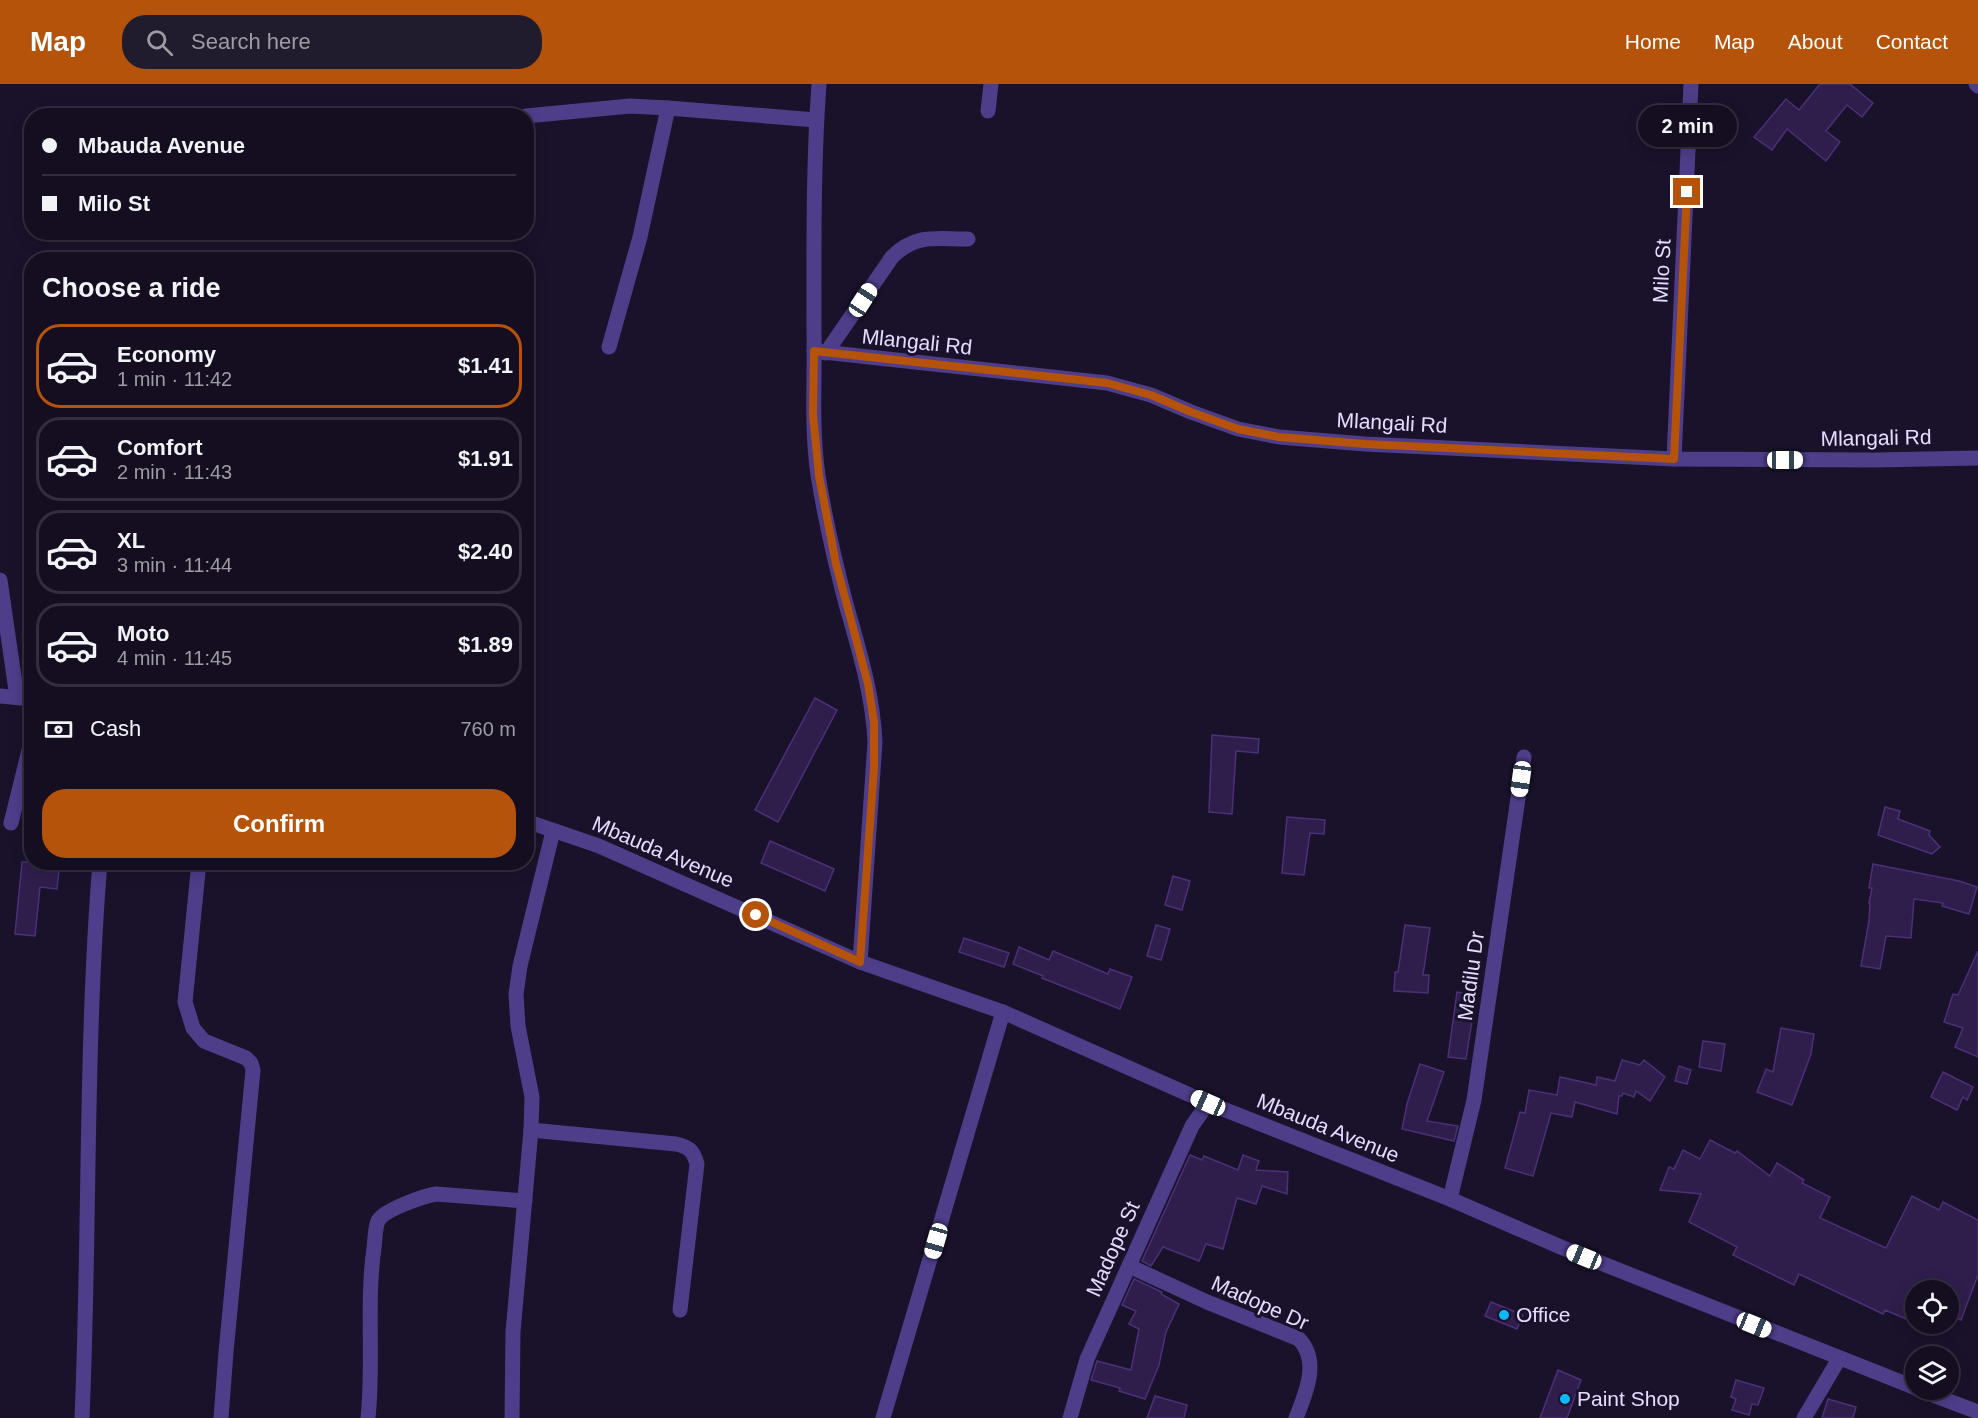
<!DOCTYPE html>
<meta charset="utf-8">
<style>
:root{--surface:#140e20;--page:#211c2d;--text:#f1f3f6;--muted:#9d9ca5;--line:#332e3e;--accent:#b45309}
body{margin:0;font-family:Helvetica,sans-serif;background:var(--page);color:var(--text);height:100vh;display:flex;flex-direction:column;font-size:22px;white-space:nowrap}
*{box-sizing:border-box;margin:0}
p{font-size:20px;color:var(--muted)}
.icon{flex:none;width:33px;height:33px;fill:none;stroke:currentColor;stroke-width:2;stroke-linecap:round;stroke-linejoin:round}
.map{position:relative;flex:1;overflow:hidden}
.drawer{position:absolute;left:24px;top:168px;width:510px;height:618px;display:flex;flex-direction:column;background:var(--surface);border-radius:24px;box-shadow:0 3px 15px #0003,0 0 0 2px var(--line)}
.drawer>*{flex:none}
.top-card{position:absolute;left:24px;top:24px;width:510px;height:132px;border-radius:24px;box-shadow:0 3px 15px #0003,0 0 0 2px var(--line);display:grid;align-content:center;height:132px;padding:0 18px;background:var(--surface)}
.buttons{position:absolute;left:1905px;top:1196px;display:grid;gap:12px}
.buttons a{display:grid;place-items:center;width:54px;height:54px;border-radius:50%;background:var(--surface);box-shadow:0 3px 15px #0003,0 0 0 2px var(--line);font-size:30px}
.end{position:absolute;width:27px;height:27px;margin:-14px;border:8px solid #b45309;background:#fff;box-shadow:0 0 0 3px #fff}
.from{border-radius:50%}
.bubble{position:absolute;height:42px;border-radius:21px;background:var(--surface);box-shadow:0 3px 15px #0003,0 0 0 2px var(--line);font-size:20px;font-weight:600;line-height:42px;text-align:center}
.car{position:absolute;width:18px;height:36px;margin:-18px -9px;border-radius:8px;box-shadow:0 0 4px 2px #0007;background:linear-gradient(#fff 24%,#345 0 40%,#fff 0 76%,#345 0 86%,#fff 0)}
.top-card b{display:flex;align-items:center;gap:21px;height:57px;font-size:22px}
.top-card b+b{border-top:2px solid var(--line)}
.top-card i{width:15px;height:15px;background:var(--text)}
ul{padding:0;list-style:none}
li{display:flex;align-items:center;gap:18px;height:84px;margin:0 12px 9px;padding:0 6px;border:3px solid var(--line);border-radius:24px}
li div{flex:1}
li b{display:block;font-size:22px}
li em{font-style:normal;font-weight:600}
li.selected{border-color:var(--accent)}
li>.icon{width:54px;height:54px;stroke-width:1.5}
h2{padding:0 18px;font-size:27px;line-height:72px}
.pay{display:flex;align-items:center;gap:15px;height:66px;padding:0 18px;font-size:22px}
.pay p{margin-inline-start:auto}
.primary-button{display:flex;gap:12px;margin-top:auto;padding:12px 18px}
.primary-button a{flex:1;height:69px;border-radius:24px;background:var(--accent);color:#fff;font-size:24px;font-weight:600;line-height:69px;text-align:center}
header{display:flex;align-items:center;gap:36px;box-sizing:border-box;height:84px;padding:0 30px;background:var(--accent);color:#fff}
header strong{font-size:28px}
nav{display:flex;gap:33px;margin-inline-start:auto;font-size:21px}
.search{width:420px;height:54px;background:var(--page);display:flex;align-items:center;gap:15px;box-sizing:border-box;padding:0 21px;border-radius:24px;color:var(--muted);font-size:22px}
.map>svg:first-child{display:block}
.building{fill:#2f1e4c;stroke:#4b3077;stroke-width:1.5}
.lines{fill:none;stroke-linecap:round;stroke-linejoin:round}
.minor{stroke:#4e3d89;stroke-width:15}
.route{stroke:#b45309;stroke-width:8}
.poi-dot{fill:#0bb9fb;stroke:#1a122b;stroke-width:2}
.labels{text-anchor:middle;stroke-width:6;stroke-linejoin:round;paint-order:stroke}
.street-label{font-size:21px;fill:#e6dcfe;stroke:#1a122b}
.poi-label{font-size:21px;fill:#e6dcfe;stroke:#1a122b;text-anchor:start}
</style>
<header>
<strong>Map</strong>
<div class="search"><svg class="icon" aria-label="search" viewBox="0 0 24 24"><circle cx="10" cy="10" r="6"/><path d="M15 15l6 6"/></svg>Search here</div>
<nav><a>Home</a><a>Map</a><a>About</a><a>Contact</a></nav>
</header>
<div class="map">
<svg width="1978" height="1334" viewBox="0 0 1978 1334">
<rect width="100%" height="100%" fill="#1a122b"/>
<g class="building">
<polygon points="1820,0 1850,0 1873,19 1862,33 1847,21 1826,47 1840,58 1826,77 1787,45 1772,66 1754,53 1786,15 1799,26"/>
<polygon points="815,614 837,626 778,738 755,726"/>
<polygon points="1212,651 1259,655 1258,669 1236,667 1232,730 1209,728"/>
<polygon points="1885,723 1900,727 1898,735 1930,747 1929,751 1940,763 1932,770 1878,751"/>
<polygon points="1287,733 1325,736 1324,750 1310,749 1304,791 1282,789"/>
<polygon points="770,757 834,785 825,807 761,779"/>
<polygon points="22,778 60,778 57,805 40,803 35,852 15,850"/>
<polygon points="1873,780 1959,797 1977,803 1969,830 1942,822 1943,819 1914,815 1911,854 1886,852 1880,885 1861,882 1869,837 1870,819 1869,819 1872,804 1869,804"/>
<polygon points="1173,792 1190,797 1182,826 1165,821"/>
<polygon points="1156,841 1170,845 1161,876 1147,872"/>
<polygon points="1405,841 1430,844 1423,891 1429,891 1428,909 1394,907 1395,888 1398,888"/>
<polygon points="964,854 1009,869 1004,883 959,868"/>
<polygon points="1019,863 1049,876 1053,867 1108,890 1110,885 1132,893 1120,925 1042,894 1043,892 1013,880"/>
<polygon points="1978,867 1978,973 1955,963 1963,944 1944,938 1953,910 1958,911"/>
<polygon points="1457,908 1476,911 1466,975 1448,973"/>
<polygon points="1781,944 1814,950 1811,970 1792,1021 1757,1008 1766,985 1773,988"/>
<polygon points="1703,957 1725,960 1721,987 1699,983"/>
<polygon points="1622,976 1640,981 1644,976 1665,993 1650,1017 1636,1007 1634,1013 1623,1009 1622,1012 1619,1012 1617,1030 1575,1018 1572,1033 1551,1029 1533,1092 1505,1084 1520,1028 1525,1029 1529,1006 1557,1011 1560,993 1596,1001 1597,993 1615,997"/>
<polygon points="1420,980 1444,988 1427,1037 1458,1042 1454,1057 1402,1045 1407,1020"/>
<polygon points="1679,982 1691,986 1687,1000 1675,997"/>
<polygon points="1943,988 1973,1003 1967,1016 1963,1013 1957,1026 1931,1013"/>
<polygon points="1710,1056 1735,1069 1737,1067 1770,1092 1777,1079 1804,1096 1802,1099 1830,1113 1820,1134 1886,1164 1912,1112 1939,1126 1943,1118 1978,1136 1978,1191 1961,1236 1948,1231 1948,1206 1916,1206 1916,1239 1885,1226 1883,1230 1799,1190 1794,1201 1733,1171 1737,1163 1689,1138 1701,1110 1660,1106 1669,1083 1674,1085 1683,1066 1700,1075"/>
<polygon points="1190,1071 1202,1076 1204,1072 1238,1086 1243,1071 1259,1077 1256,1086 1288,1088 1287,1110 1262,1102 1256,1120 1237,1114 1223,1165 1206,1160 1199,1177 1163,1163 1151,1182 1142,1177"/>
<polygon points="1134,1195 1162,1208 1161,1210 1179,1220 1166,1248 1159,1281 1145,1315 1119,1307 1120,1304 1091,1296 1097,1277 1131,1286 1139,1245 1129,1240 1136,1227 1122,1221"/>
<polygon points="1491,1218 1523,1231 1517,1245 1485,1232"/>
<polygon points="1558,1286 1581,1296 1567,1334 1540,1334"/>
<polygon points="1736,1296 1764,1304 1758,1321 1752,1320 1749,1331 1732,1326 1736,1315 1731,1313"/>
<polygon points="1155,1312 1187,1321 1184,1334 1147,1334"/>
<polygon points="1828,1315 1856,1323 1853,1334 1822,1334"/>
</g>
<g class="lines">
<g class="minor">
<path d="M819 0C813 82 814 164 814 246 815 295 811 343 818 391 825 435 835 478 846 520 859 566 873 611 875 658L860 878"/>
<polyline points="1976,0 1978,2"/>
<polyline points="988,27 991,0"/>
<polyline points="526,32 630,22 668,24 816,36"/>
<polyline points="609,263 640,153 668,24"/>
<polyline points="814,267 1107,299 1151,311 1191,328 1238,345 1279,353 1365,360 1674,375 1875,376 1978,374"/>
<path d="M826 269 892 173C916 149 937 155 968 155"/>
<polyline points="1674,375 1691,0"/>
<polyline points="0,496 17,613"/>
<polyline points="0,612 32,615"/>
<polyline points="526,737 599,762 860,878 1003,928 1208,1019 1450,1115 1563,1164 1916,1304"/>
<polyline points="11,739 32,654"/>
<polyline points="199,778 185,918 193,944 204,957 246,974 251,979 253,986 226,1268 221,1334"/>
<path d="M531 1046 676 1060C689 1063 693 1066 697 1080L680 1226"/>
<polyline points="1450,1115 1474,1016 1524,673"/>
<path d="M1129 1182 1207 1218 1299 1255C1320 1277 1306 1309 1296 1334"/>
<polyline points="1917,1305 1978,1328"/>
<path d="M82 1334C90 1149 85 963 100 778"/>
<path d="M368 1334C374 1277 366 1220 374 1164 375 1156 375 1144 378 1137 383 1126 424 1112 436 1110L525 1117"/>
<polyline points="512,1334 513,1248 531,1046 532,1013 518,942 516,910 520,882 553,747"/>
<polyline points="883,1334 1003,928"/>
<polyline points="1070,1334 1087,1275 1192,1042 1208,1019"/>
<polyline points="1804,1334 1839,1275"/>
</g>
</g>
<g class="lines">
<polyline class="route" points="756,831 860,878 874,684 874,638 868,600 836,480 819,392 813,331 814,267 1107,299 1151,311 1191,328 1238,345 1279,353 1365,360 1674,375 1687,108"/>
</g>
<g class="poi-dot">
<circle cx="1504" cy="1231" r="6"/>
<circle cx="1565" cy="1315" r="6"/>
</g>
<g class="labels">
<g class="street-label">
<text transform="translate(1662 187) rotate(-87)" y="7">Milo St</text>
<text transform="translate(917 258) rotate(6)" y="7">Mlangali Rd</text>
<text transform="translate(1392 339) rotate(3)" y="7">Mlangali Rd</text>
<text transform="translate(1876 354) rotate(-1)" y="7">Mlangali Rd</text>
<text transform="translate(663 768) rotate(23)" y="7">Mbauda Avenue</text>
<text transform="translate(1471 892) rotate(-82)" y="7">Madilu Dr</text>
<text transform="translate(1328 1044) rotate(22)" y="7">Mbauda Avenue</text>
<text transform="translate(1113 1165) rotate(-66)" y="7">Madope St</text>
<text transform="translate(1260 1219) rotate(24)" y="7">Madope Dr</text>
</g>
<g class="poi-label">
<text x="1516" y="1238">Office</text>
<text x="1577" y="1322">Paint Shop</text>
</g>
</g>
</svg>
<div class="buttons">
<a><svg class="icon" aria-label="locate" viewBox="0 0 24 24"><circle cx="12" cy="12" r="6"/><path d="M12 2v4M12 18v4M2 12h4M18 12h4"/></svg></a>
<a><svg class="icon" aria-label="layers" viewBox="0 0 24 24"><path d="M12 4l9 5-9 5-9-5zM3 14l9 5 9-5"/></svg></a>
</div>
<i class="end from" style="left:756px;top:831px"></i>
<i class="end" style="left:1687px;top:108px"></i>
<div class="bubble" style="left:1638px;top:21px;width:99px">2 min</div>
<i class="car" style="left:863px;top:216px;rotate:33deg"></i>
<i class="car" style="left:1785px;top:376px;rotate:90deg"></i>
<i class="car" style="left:1521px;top:695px;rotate:188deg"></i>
<i class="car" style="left:1208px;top:1019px;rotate:294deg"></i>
<i class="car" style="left:936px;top:1157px;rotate:196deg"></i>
<i class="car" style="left:1584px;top:1173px;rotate:292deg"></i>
<i class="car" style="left:1754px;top:1241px;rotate:112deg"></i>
<div class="top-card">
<b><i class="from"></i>Mbauda Avenue</b>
<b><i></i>Milo St</b>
</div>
<section class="drawer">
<h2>Choose a ride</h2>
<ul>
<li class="selected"><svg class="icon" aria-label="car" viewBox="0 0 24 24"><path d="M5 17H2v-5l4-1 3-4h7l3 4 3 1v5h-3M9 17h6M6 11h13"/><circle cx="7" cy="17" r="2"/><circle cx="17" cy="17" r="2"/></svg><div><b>Economy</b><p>1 min · 11:42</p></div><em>$1.41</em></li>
<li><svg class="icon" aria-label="car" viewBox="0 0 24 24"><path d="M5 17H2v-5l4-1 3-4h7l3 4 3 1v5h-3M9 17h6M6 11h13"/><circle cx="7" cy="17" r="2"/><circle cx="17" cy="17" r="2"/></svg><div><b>Comfort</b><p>2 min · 11:43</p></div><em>$1.91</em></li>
<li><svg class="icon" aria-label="car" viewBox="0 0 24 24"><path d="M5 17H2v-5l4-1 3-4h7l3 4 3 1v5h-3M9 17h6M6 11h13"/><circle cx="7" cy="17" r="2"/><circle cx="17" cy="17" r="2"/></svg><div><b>XL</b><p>3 min · 11:44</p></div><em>$2.40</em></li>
<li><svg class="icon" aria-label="car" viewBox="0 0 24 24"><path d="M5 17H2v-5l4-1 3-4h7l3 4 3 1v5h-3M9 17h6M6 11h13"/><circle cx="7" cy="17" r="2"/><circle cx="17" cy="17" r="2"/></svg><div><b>Moto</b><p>4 min · 11:45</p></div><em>$1.89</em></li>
</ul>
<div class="pay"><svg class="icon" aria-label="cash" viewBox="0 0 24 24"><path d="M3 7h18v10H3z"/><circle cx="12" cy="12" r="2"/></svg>Cash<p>760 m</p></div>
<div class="primary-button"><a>Confirm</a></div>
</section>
</div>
